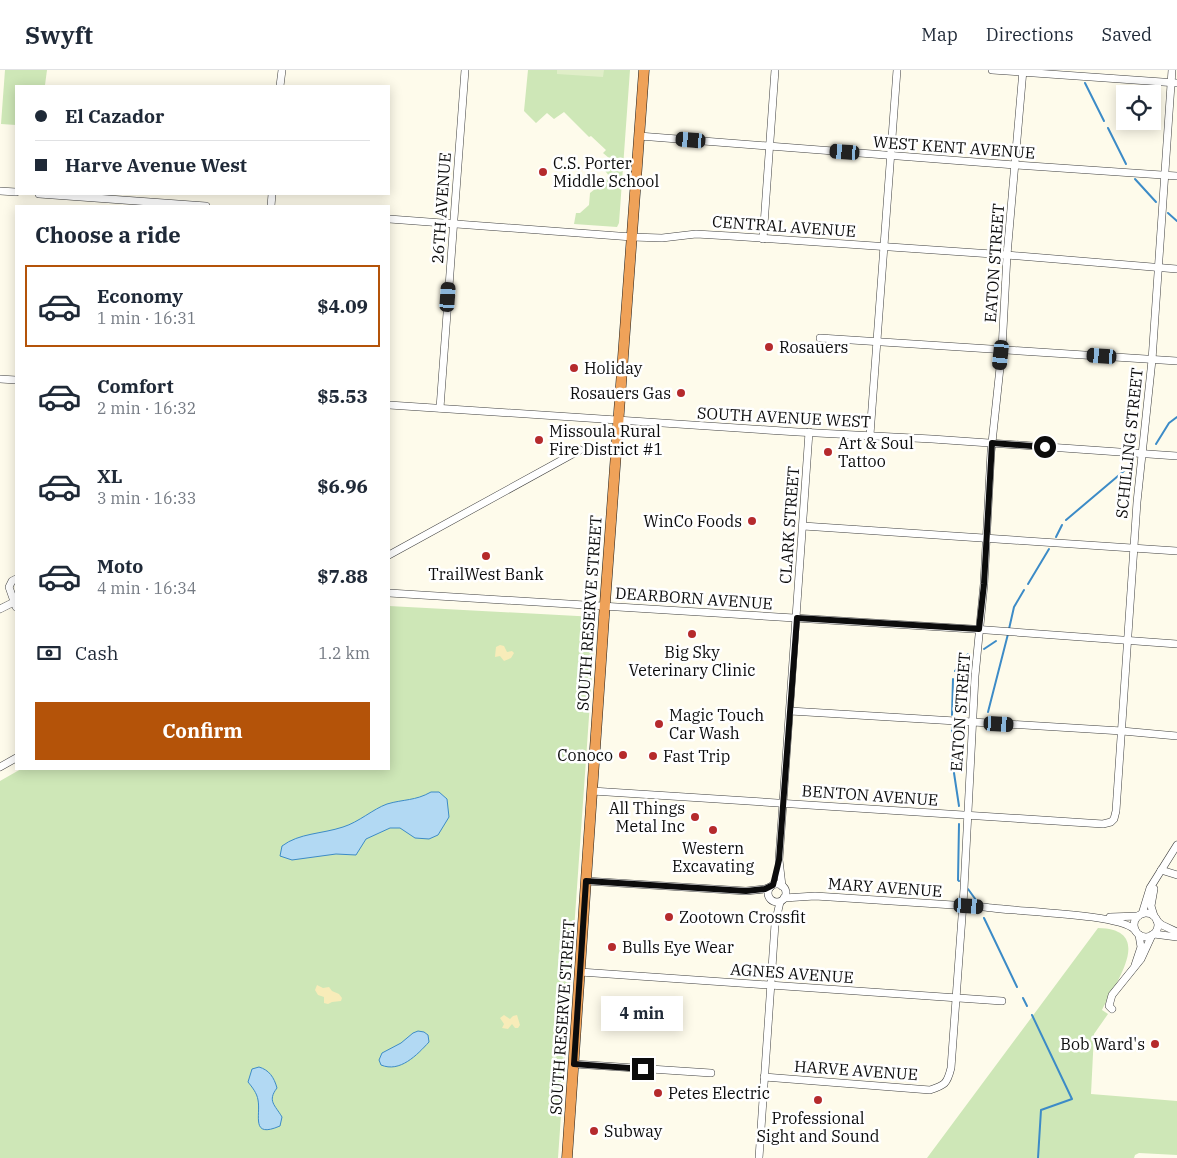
<!DOCTYPE html>
<meta charset="utf-8">
<style>
:root{--surface:#fff;--page:#f2f2f3;--text:#1f2937;--muted:#747a83;--line:#e0e1e3;--accent:#b45309}
body{margin:0;font-family:"IBM Plex Serif",serif;background:var(--page);color:var(--text);height:100vh;display:flex;flex-direction:column;font-size:19px;white-space:nowrap}
*{box-sizing:border-box;margin:0}
p{font-size:16px;color:var(--muted)}
.icon{flex:none;width:28px;height:28px;fill:none;stroke:currentColor;stroke-width:2;stroke-linecap:round;stroke-linejoin:round}
.map{position:relative;flex:1;overflow:hidden}
.side{position:absolute;left:15px;top:135px;width:375px;height:565px;display:flex;flex-direction:column;background:var(--surface);border-radius:0px;box-shadow:0 2px 12px #0003}
.side>*{flex:none}
.banner{position:absolute;left:15px;top:15px;width:375px;height:110px;border-radius:0px;box-shadow:0 2px 12px #0003;display:grid;align-content:center;height:110px;padding:0 20px;background:var(--surface)}
.controls{position:absolute;left:1116px;top:15px;display:grid;gap:10px}
.controls a{display:grid;place-items:center;width:45px;height:45px;border-radius:0px;background:var(--surface);box-shadow:0 2px 12px #0003;font-size:25px}
.end{position:absolute;width:22px;height:22px;margin:-11px;border:6px solid #0c0c0c;background:#fff;box-shadow:0 0 0 2px #fff}
.from{border-radius:50%}
.bubble{position:absolute;height:35px;border-radius:0px;background:var(--surface);box-shadow:0 2px 12px #0003;font-size:16px;font-weight:800;line-height:35px;text-align:center}
.car{position:absolute;width:15px;height:30px;margin:-15px -8px;border-radius:6px;box-shadow:0 0 4px 1px #0007;background:linear-gradient(#222 24%,#8ab4d8 0 40%,#222 0 76%,#8ab4d8 0 86%,#222 0)}
.banner b{display:flex;align-items:center;gap:18px;height:48px;font-size:19px}
.banner b+b{border-top:1px solid var(--line)}
.banner i{width:12px;height:12px;background:var(--text)}
ul{padding:0;list-style:none}
li{display:flex;align-items:center;gap:15px;height:82px;margin:0 10px 8px;padding:0 10px;border:2px solid transparent;border-radius:0px}
li div{flex:1}
li b{display:block;font-size:19px}
li em{font-style:normal;font-weight:800}
li.current{border-color:var(--accent)}
li>.icon{width:45px;height:45px;stroke-width:1.5}
h2{padding:0 20px;font-size:22px;line-height:60px}
.pay{display:flex;align-items:center;gap:12px;height:55px;padding:0 20px;font-size:19px}
.pay p{margin-inline-start:auto}
.action{display:flex;gap:10px;margin-top:auto;padding:10px 20px}
.action a{flex:1;height:58px;border-radius:0px;background:var(--accent);color:#fff;font-size:20px;font-weight:800;line-height:58px;text-align:center}
header{display:flex;align-items:center;gap:30px;box-sizing:border-box;height:70px;padding:0 25px;background:var(--surface);border-bottom:1px solid var(--line)}
header strong{font-size:24px}
nav{display:flex;gap:28px;margin-inline-start:auto;font-size:18px}
.map>svg:first-child{display:block}
.green{fill:#cee7b7}
.sand{fill:#f8ecb9}
.pitch{fill:#e0eec8}
.water{fill:#b2d9f3;stroke:#3c8bc7}
.lines{fill:none;stroke-linecap:round;stroke-linejoin:round}
.stream{stroke:#3c8bc7;stroke-width:2}
.minor-casing{stroke:#3f3f3f;stroke-width:8}
.highway-casing{stroke:#1d1d1d;stroke-width:11}
.minor{stroke:#fff;stroke-width:7}
.highway{stroke:#efa259;stroke-width:10}
.route{stroke:#0c0c0c;stroke-width:6}
.poi-dot{fill:#b52a2c;stroke:#fff;stroke-width:2}
.labels{text-anchor:middle;stroke-width:5;stroke-linejoin:round;paint-order:stroke}
.street-label{font-size:16px;fill:#0c0c0c;stroke:#fff}
.poi-label{font-size:16px;fill:#0c0c0c;stroke:#fff;text-anchor:start}
</style>
<header>
<strong>Swyft</strong>
<nav><a>Map</a><a>Directions</a><a>Saved</a></nav>
</header>
<div class="map">
<svg width="1177" height="1088" viewBox="0 0 1177 1088">
<rect width="100%" height="100%" fill="#fefbeb"/>
<g class="green">
<polygon points="5,0 47,0 45,15 55,16 16,16 16,55 1,54"/>
<polygon points="528,0 630,0 619,153 617,157 574,154 576,143 580,143 589,135 590,123 610,107 602,97 609,88 603,83 606,80 591,66 589,67 564,42 554,49 547,43 536,53 524,41"/>
<polygon points="389,536 596,547 558,1088 0,1088 0,711 21,699 389,699"/>
<path d="M1098 858C1157 859 1114 915 1102 940L1108 944 1094 964 1091 1024 1177 1031V1085L1139 1083 1135 1085 1134 1088H927Z"/>
</g>
<g class="sand">
<polygon points="500,575 504,576 507,582 512,581 514,583 511,588 504,591 500,586 495,587 496,577"/>
<polygon points="317,915 323,918 329,917 332,921 339,924 342,928 341,931 332,932 328,934 324,933 324,927 318,925 315,920"/>
<polygon points="504,945 510,949 513,946 517,945 520,955 518,958 515,958 512,954 508,959 502,958 504,954 500,948"/>
</g>
<polygon class="pitch" points="557,0 604,0 603,7 557,4"/>
<g class="water">
<path d="M431 722H439L447 729 449 747 438 765 429 769 415 768 400 758H390L366 769 356 785 336 784 292 790 280 786 282 776C299 763 322 764 343 757 359 752 373 739 387 734 404 729 415 731 431 722Z"/>
<path d="M418 961 424 962 428 965 429 972C417 985 400 1003 381 995L379 990 382 983 401 973 413 963Z"/>
<path d="M259 997C269 1000 274 1007 277 1018 267 1031 275 1035 282 1047L280 1056C250 1069 261 1045 258 1030 257 1023 252 1017 248 1012L252 999Z"/>
</g>
<g class="lines">
<g class="stream">
<polyline points="1085,13 1104,51"/>
<polyline points="1108,58 1126,94"/>
<polyline points="1135,109 1156,132"/>
<polyline points="1168,143 1177,151"/>
<polyline points="1156,374 1169,353 1177,347"/>
<polyline points="1066,450 1131,395"/>
<polyline points="1056,467 1062,455"/>
<polyline points="1028,514 1049,479"/>
<polyline points="1009,559 1014,537 1024,520"/>
<polyline points="984,579 996,571"/>
<polyline points="955,601 968,584"/>
<polyline points="988,642 1008,564"/>
<polyline points="952,645 953,609"/>
<polyline points="952,658 952,692"/>
<polyline points="954,703 959,736"/>
<polyline points="959,754 958,810 959,811"/>
<polyline points="968,819 976,830"/>
<polyline points="984,848 1017,917"/>
<polyline points="1023,928 1027,936"/>
<polyline points="1032,945 1072,1029 1041,1040 1038,1088"/>
</g>
<g class="minor-casing">
<g id="minor">
<polyline points="992,0 1177,13"/>
<polyline points="280,16 282,0"/>
<polyline points="639,66 1015,95 1177,106"/>
<polyline points="0,121 16,122"/>
<polyline points="39,124 206,136"/>
<polyline points="271,136 272,124"/>
<polyline points="389,149 632,167 662,168 696,164 730,166 1007,185 1177,199"/>
<polyline points="763,169 775,0"/>
<polyline points="820,268 1177,291"/>
<polyline points="0,309 16,310"/>
<polyline points="389,335 798,362 932,369 1177,386"/>
<polyline points="440,338 465,0"/>
<polyline points="870,365 897,0"/>
<polyline points="803,456 1177,481"/>
<polyline points="389,485 580,380"/>
<polyline points="16,509 12,511 9,517 16,537"/>
<polyline points="389,523 973,559 1177,574"/>
<polyline points="0,539 14,532"/>
<polyline points="790,641 1122,661 1177,666"/>
<polyline points="0,697 16,688"/>
<polyline points="592,721 1103,754 1111,752 1114,749 1116,741 1137,432 1152,290 1172,0"/>
<polyline points="1161,800 1177,805"/>
<polyline points="586,811 746,821 765,819 770,817"/>
<circle cx="777" cy="823" r="9"/>
<polyline points="782,816 779,790 809,362"/>
<path d="M784 828 815 826 984 837C1014 842 1119 843 1135 860"/>
<circle cx="1146" cy="855" r="12"/>
<polyline points="1142,844 1150,818 1177,775"/>
<polyline points="1154,846 1151,836 1154,819"/>
<polyline points="1110,847 1138,846"/>
<polyline points="1157,851 1162,855 1177,862"/>
<polyline points="1154,864 1177,867"/>
<polyline points="1135,895 1141,877 1139,865"/>
<polyline points="580,902 1002,931"/>
<polyline points="1112,939 1109,936 1112,925 1141,889 1152,865"/>
<polyline points="574,994 711,1003"/>
<path d="M764 1007 930 1020C945 1015 947 1014 951 998L964 819 975 606 984 514 991 382 1002 279 1007 185 1023 0"/>
<polyline points="759,1088 775,854 780,832"/>
</g>
</g>
<g class="highway-casing">
<polyline id="highway" points="567,1088 604,547 644,0"/>
</g>
<use href="#minor" class="minor"/>
<use href="#highway" class="highway"/>
</g>
<g class="lines">
<polyline class="route" points="643,999 574,994 586,811 746,821 765,819 773,815 779,790 797,548 979,559 984,514 992,373 1045,377"/>
</g>
<g class="poi-dot">
<circle cx="543" cy="102" r="5"/>
<circle cx="769" cy="277" r="5"/>
<circle cx="574" cy="298" r="5"/>
<circle cx="681" cy="323" r="5"/>
<circle cx="539" cy="370" r="5"/>
<circle cx="828" cy="382" r="5"/>
<circle cx="752" cy="451" r="5"/>
<circle cx="486" cy="486" r="5"/>
<circle cx="692" cy="564" r="5"/>
<circle cx="659" cy="654" r="5"/>
<circle cx="623" cy="685" r="5"/>
<circle cx="653" cy="686" r="5"/>
<circle cx="695" cy="747" r="5"/>
<circle cx="713" cy="760" r="5"/>
<circle cx="669" cy="847" r="5"/>
<circle cx="612" cy="877" r="5"/>
<circle cx="1155" cy="974" r="5"/>
<circle cx="658" cy="1023" r="5"/>
<circle cx="818" cy="1030" r="5"/>
<circle cx="594" cy="1061" r="5"/>
</g>
<g class="labels">
<g class="street-label">
<text transform="translate(954 77) rotate(4)" y="6">WEST KENT AVENUE</text>
<text transform="translate(441 138) rotate(-86)" y="6">26TH AVENUE</text>
<text transform="translate(784 156) rotate(4)" y="6">CENTRAL AVENUE</text>
<text transform="translate(994 193) rotate(-86)" y="6">EATON STREET</text>
<text transform="translate(784 347) rotate(3)" y="6">SOUTH AVENUE WEST</text>
<text transform="translate(1129 373) rotate(-84)" y="6">SCHILLING STREET</text>
<text transform="translate(789 455) rotate(-86)" y="6">CLARK STREET</text>
<text transform="translate(694 528) rotate(4)" y="6">DEARBORN AVENUE</text>
<text transform="translate(589 543) rotate(-86)" y="6">SOUTH RESERVE STREET</text>
<text transform="translate(960 642) rotate(-86)" y="6">EATON STREET</text>
<text transform="translate(870 725) rotate(4)" y="6">BENTON AVENUE</text>
<text transform="translate(885 817) rotate(4)" y="6">MARY AVENUE</text>
<text transform="translate(792 903) rotate(4)" y="6">AGNES AVENUE</text>
<text transform="translate(562 947) rotate(-86)" y="6">SOUTH RESERVE STREET</text>
<text transform="translate(856 1000) rotate(4)" y="6">HARVE AVENUE</text>
</g>
<g class="poi-label">
<text x="553" y="99">C.S. Porter<tspan x="553" dy="18">Middle School</tspan></text>
<text x="779" y="283">Rosauers</text>
<text x="584" y="304">Holiday</text>
<text x="671" y="329" text-anchor="end">Rosauers Gas</text>
<text x="549" y="367">Missoula Rural<tspan x="549" dy="18">Fire District #1</tspan></text>
<text x="838" y="379">Art &amp; Soul<tspan x="838" dy="18">Tattoo</tspan></text>
<text x="742" y="457" text-anchor="end">WinCo Foods</text>
<text x="486" y="510" text-anchor="middle">TrailWest Bank</text>
<text x="692" y="588" text-anchor="middle">Big Sky<tspan x="692" dy="18">Veterinary Clinic</tspan></text>
<text x="669" y="651">Magic Touch<tspan x="669" dy="18">Car Wash</tspan></text>
<text x="613" y="691" text-anchor="end">Conoco</text>
<text x="663" y="692">Fast Trip</text>
<text x="685" y="744" text-anchor="end">All Things<tspan x="685" dy="18">Metal Inc</tspan></text>
<text x="713" y="784" text-anchor="middle">Western<tspan x="713" dy="18">Excavating</tspan></text>
<text x="679" y="853">Zootown Crossfit</text>
<text x="622" y="883">Bulls Eye Wear</text>
<text x="1145" y="980" text-anchor="end">Bob Ward's</text>
<text x="668" y="1029">Petes Electric</text>
<text x="818" y="1054" text-anchor="middle">Professional<tspan x="818" dy="18">Sight and Sound</tspan></text>
<text x="604" y="1067">Subway</text>
</g>
</g>
</svg>
<div class="controls">
<a><svg class="icon" aria-label="locate" viewBox="0 0 24 24"><circle cx="12" cy="12" r="6"/><path d="M12 2v4M12 18v4M2 12h4M18 12h4"/></svg></a>
</div>
<i class="end from" style="left:1045px;top:377px"></i>
<i class="end" style="left:643px;top:999px"></i>
<div class="bubble" style="left:601px;top:926px;width:82px">4 min</div>
<i class="car" style="left:691px;top:70px;rotate:275deg"></i>
<i class="car" style="left:845px;top:82px;rotate:274deg"></i>
<i class="car" style="left:448px;top:227px;rotate:4deg"></i>
<i class="car" style="left:1001px;top:285px;rotate:186deg"></i>
<i class="car" style="left:1102px;top:286px;rotate:274deg"></i>
<i class="car" style="left:999px;top:654px;rotate:93deg"></i>
<i class="car" style="left:969px;top:836px;rotate:94deg"></i>
<div class="banner">
<b><i class="from"></i>El Cazador</b>
<b><i></i>Harve Avenue West</b>
</div>
<section class="side">
<h2>Choose a ride</h2>
<ul>
<li class="current"><svg class="icon" aria-label="car" viewBox="0 0 24 24"><path d="M5 17H2v-5l4-1 3-4h7l3 4 3 1v5h-3M9 17h6M6 11h13"/><circle cx="7" cy="17" r="2"/><circle cx="17" cy="17" r="2"/></svg><div><b>Economy</b><p>1 min · 16:31</p></div><em>$4.09</em></li>
<li><svg class="icon" aria-label="car" viewBox="0 0 24 24"><path d="M5 17H2v-5l4-1 3-4h7l3 4 3 1v5h-3M9 17h6M6 11h13"/><circle cx="7" cy="17" r="2"/><circle cx="17" cy="17" r="2"/></svg><div><b>Comfort</b><p>2 min · 16:32</p></div><em>$5.53</em></li>
<li><svg class="icon" aria-label="car" viewBox="0 0 24 24"><path d="M5 17H2v-5l4-1 3-4h7l3 4 3 1v5h-3M9 17h6M6 11h13"/><circle cx="7" cy="17" r="2"/><circle cx="17" cy="17" r="2"/></svg><div><b>XL</b><p>3 min · 16:33</p></div><em>$6.96</em></li>
<li><svg class="icon" aria-label="car" viewBox="0 0 24 24"><path d="M5 17H2v-5l4-1 3-4h7l3 4 3 1v5h-3M9 17h6M6 11h13"/><circle cx="7" cy="17" r="2"/><circle cx="17" cy="17" r="2"/></svg><div><b>Moto</b><p>4 min · 16:34</p></div><em>$7.88</em></li>
</ul>
<div class="pay"><svg class="icon" aria-label="cash" viewBox="0 0 24 24"><path d="M3 7h18v10H3z"/><circle cx="12" cy="12" r="2"/></svg>Cash<p>1.2 km</p></div>
<div class="action"><a>Confirm</a></div>
</section>
</div>
